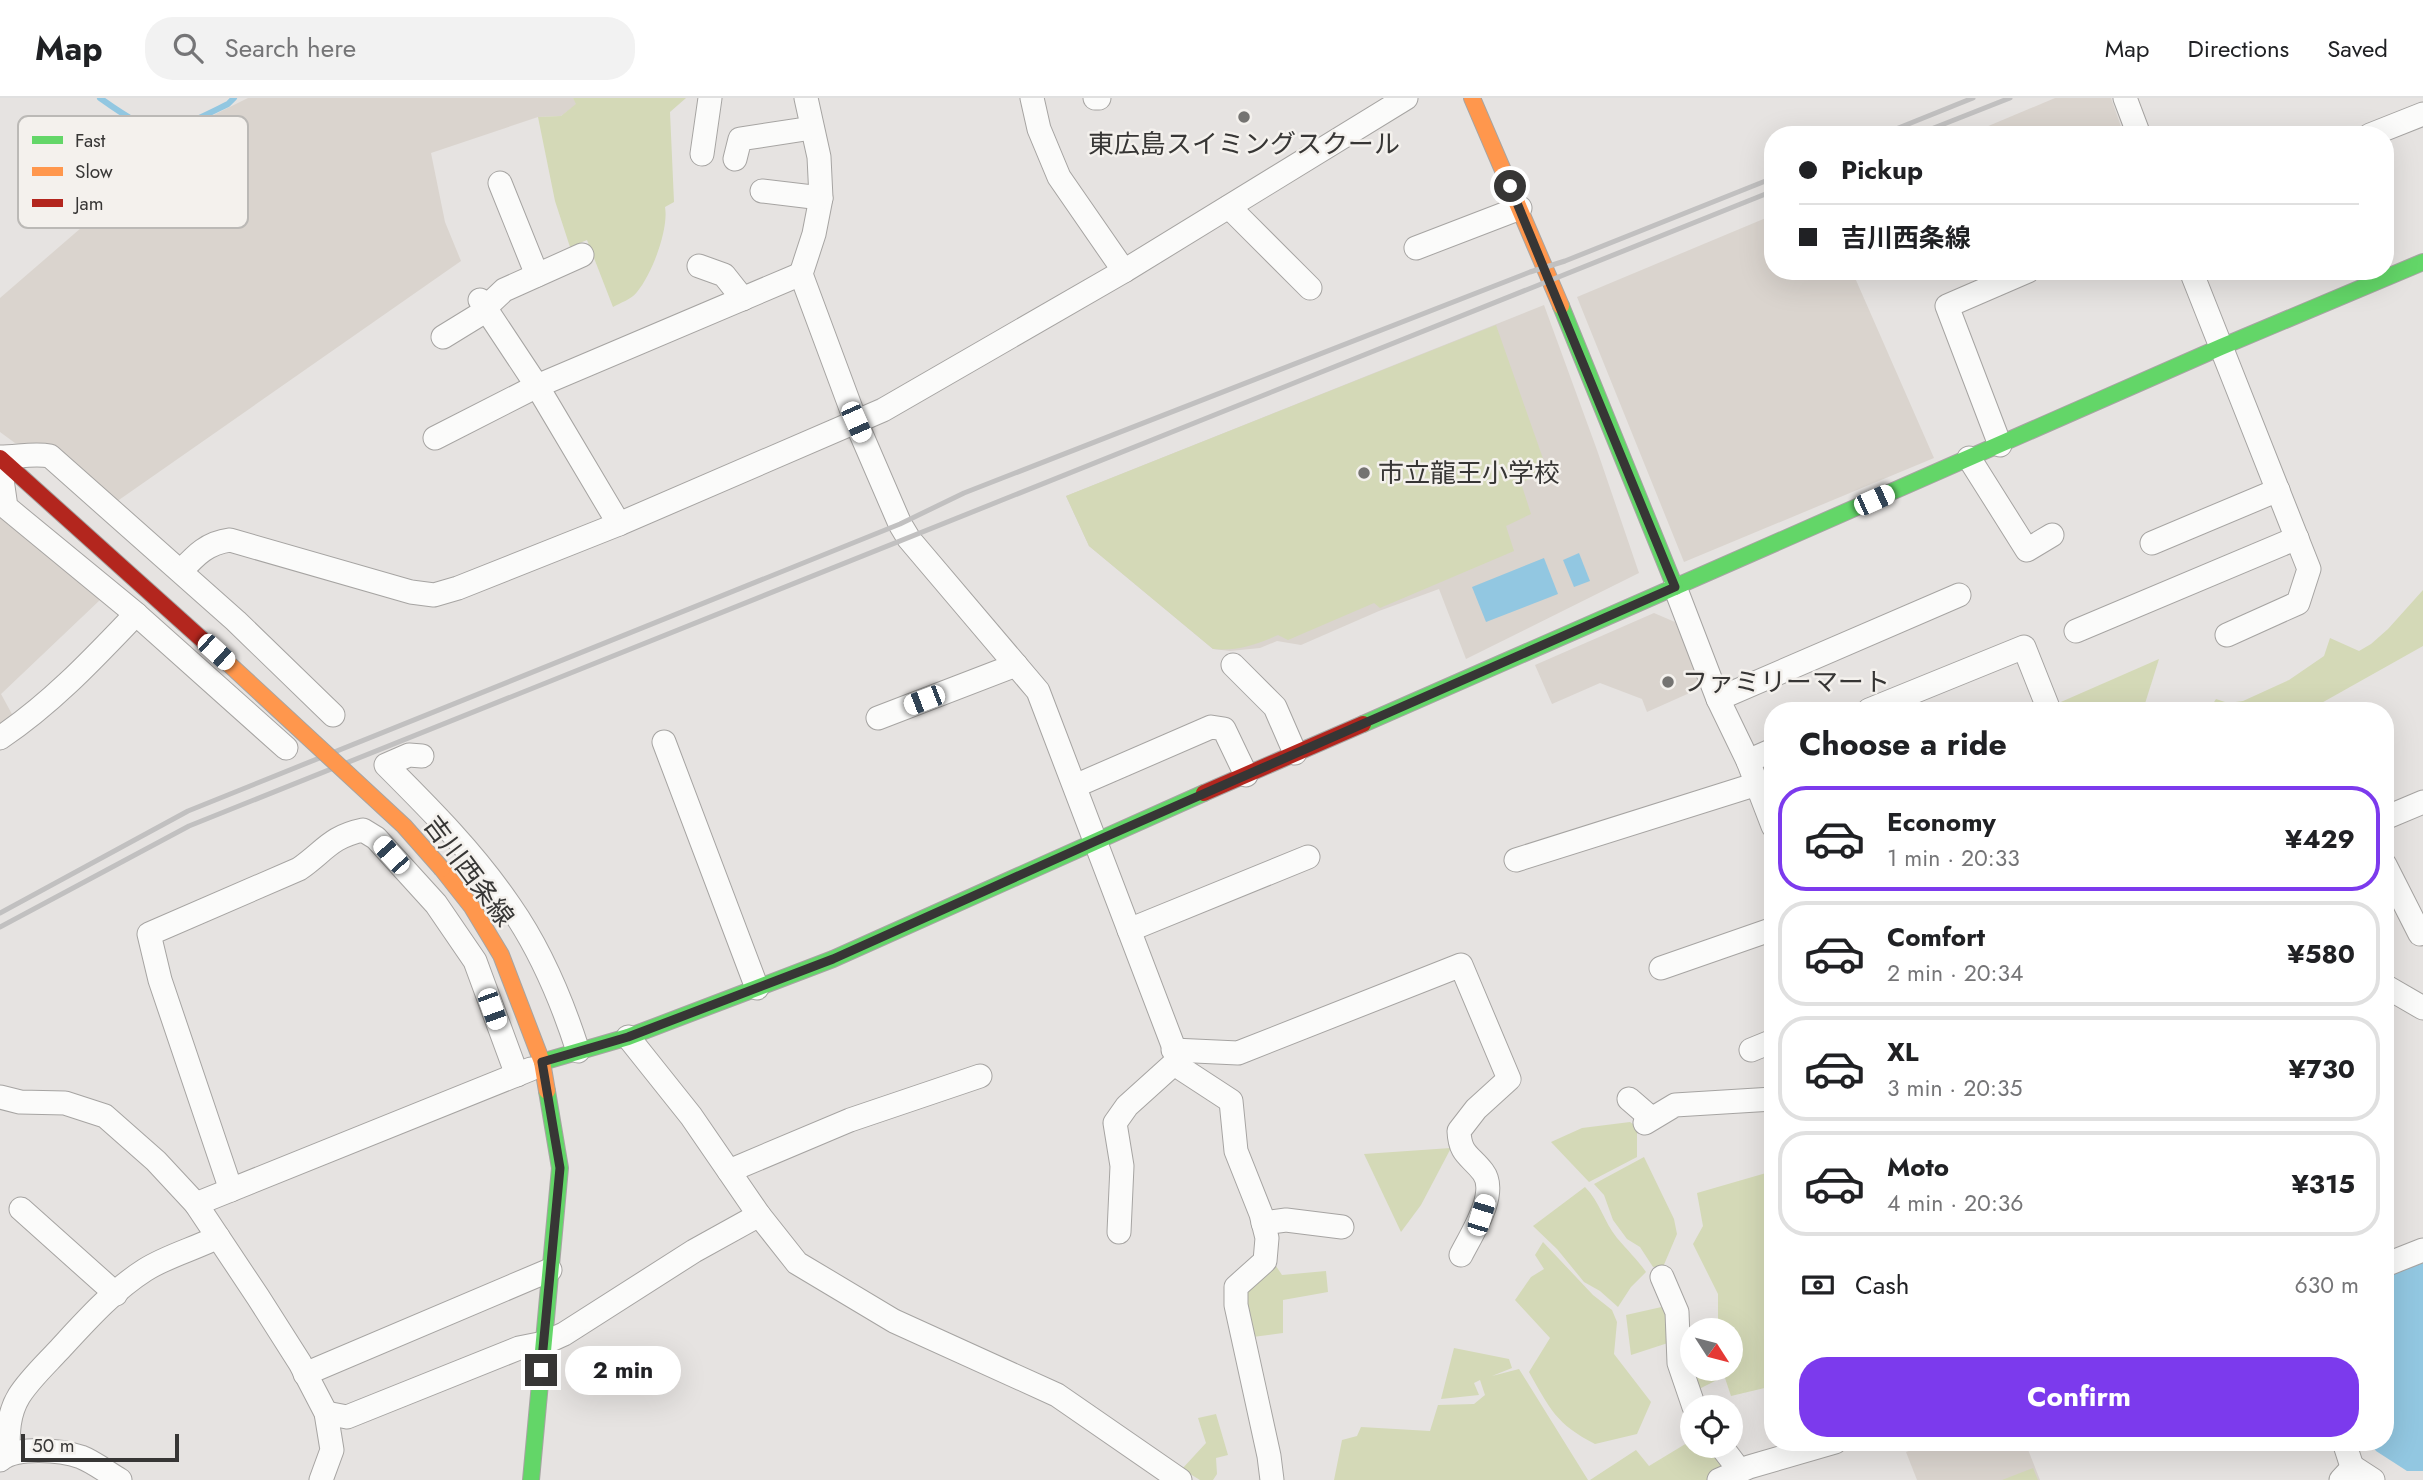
<!DOCTYPE html>
<meta charset="utf-8">
<style>
:root{--surface:#fff;--page:#f2f2f2;--text:#202124;--muted:#757577;--line:#e0e0e0;--accent:#7c3aed}
body{margin:0;font-family:Jost,"Noto Sans JP",sans-serif;background:var(--page);color:var(--text);height:100vh;display:flex;flex-direction:column;font-size:26px;white-space:nowrap}
*{box-sizing:border-box;margin:0}
p{font-size:23px;color:var(--muted)}
.icon{flex:none;width:38px;height:38px;fill:none;stroke:currentColor;stroke-width:2;stroke-linecap:round;stroke-linejoin:round}
.map{position:relative;flex:1;overflow:hidden}
.sheet{position:absolute;left:1764px;top:604px;width:630px;height:749px;display:flex;flex-direction:column;background:var(--surface);border-radius:28px;box-shadow:0 7px 28px #0002}
.sheet>*{flex:none}
.hud{position:absolute;left:1764px;top:28px;width:630px;height:154px;border-radius:28px;box-shadow:0 7px 28px #0002;display:grid;align-content:center;height:154px;padding:0 35px;background:var(--surface)}
.needle{width:46px;rotate:126deg}
.buttons{position:absolute;left:1680px;top:1220px;display:grid;gap:14px}
.buttons a{display:grid;place-items:center;width:63px;height:63px;border-radius:50%;background:var(--surface);box-shadow:0 7px 28px #0002;font-size:35px}
.scale{position:absolute;left:21px;bottom:18px;width:158px;box-sizing:border-box;padding-left:7px;border:4px solid #373635;border-top:0;font-size:19px;line-height:24px;white-space:nowrap;color:#373635;-webkit-text-stroke:5px #f4f1ed;paint-order:stroke}
.end{position:absolute;width:32px;height:32px;margin:-16px;border:9px solid #373635;background:#fff;box-shadow:0 0 0 4px #fff}
.from{border-radius:50%}
.bubble{position:absolute;height:49px;border-radius:24px;background:var(--surface);box-shadow:0 7px 28px #0002;font-size:23px;font-weight:700;line-height:49px;text-align:center}
.car{position:absolute;width:21px;height:42px;margin:-21px -10px;border-radius:9px;box-shadow:0 0 5px 2px #0007;background:linear-gradient(#fff 24%,#345 0 40%,#fff 0 76%,#345 0 86%,#fff 0)}
.hud b{display:flex;align-items:center;gap:24px;height:66px;font-size:26px}
.hud b+b{border-top:2px solid var(--line)}
.hud i{width:18px;height:18px;background:var(--text)}
ul{padding:0;list-style:none}
li{display:flex;align-items:center;gap:21px;height:105px;margin:0 14px 10px;padding:0 21px;border:4px solid var(--line);border-radius:28px}
li div{flex:1}
li b{display:block;font-size:26px}
li em{font-style:normal;font-weight:700}
li.current{border-color:var(--accent)}
li>.icon{width:63px;height:63px;stroke-width:1.5}
h2{padding:0 35px;font-size:32px;line-height:84px}
.pay{display:flex;align-items:center;gap:18px;height:77px;padding:0 35px;font-size:26px}
.pay p{margin-inline-start:auto}
.primary-button{display:flex;gap:14px;margin-top:auto;padding:14px 35px}
.primary-button a{flex:1;height:80px;border-radius:28px;background:var(--accent);color:#fff;font-size:28px;font-weight:700;line-height:80px;text-align:center}
header{display:flex;align-items:center;gap:42px;box-sizing:border-box;height:98px;padding:0 35px;background:var(--surface);border-bottom:2px solid var(--line)}
header strong{font-size:33px}
nav{display:flex;gap:38px;margin-inline-start:auto;font-size:24px}
.search{width:490px;height:63px;background:var(--page);display:flex;align-items:center;gap:18px;box-sizing:border-box;padding:0 24px;border-radius:28px;color:var(--muted);font-size:26px}
.map>svg:first-child{display:block}
.built{fill:#dad4ce}
.green{fill:#d4d9b7}
.water{fill:#92c7e1}
.lines{fill:none;stroke-linecap:round;stroke-linejoin:round}
.stream{stroke:#92c7e1;stroke-width:6}
.street-casing{stroke:#a6a4a2;stroke-width:25}
.fast-casing{stroke:#a6a4a2;stroke-width:18}
.slow-casing{stroke:#a6a4a2;stroke-width:18}
.jam-casing{stroke:#a6a4a2;stroke-width:18}
.street{stroke:#fbfbfa;stroke-width:23}
.fast{stroke:#63d668;stroke-width:16}
.slow{stroke:#ff974d;stroke-width:16}
.jam{stroke:#b3261e;stroke-width:16}
.rail{stroke:#c1c0c0;stroke-width:5}
.slow-bridge-casing{stroke:#a6a4a2;stroke-width:18;stroke-linecap:butt}
.slow-bridge{stroke:#ff974d;stroke-width:16}
.route{stroke:#373635;stroke-width:9}
.poi-dot{fill:#747371;stroke:#f4f1ed;stroke-width:2.5}
.labels{text-anchor:middle;stroke-width:5;stroke-linejoin:round;paint-order:stroke}
.poi-label{font-size:26px;fill:#373635;stroke:#f4f1ed;text-anchor:start}
.street-label{font-size:26px;fill:#373635;stroke:#f4f1ed}
.key{fill:#f4f1ed;stroke:#bbb9b6;stroke-width:2}
.key-label{font-size:19px;fill:#373635}
</style>
<header>
<strong>Map</strong>
<div class="search"><svg class="icon" aria-label="search" viewBox="0 0 24 24"><circle cx="10" cy="10" r="6"/><path d="M15 15l6 6"/></svg>Search here</div>
<nav><a>Map</a><a>Directions</a><a>Saved</a></nav>
</header>
<div class="map">
<svg width="2423" height="1382" viewBox="0 0 2423 1382">
<rect width="100%" height="100%" fill="#e6e3e1"/>
<g class="built">
<polygon points="248,0 573,0 577,6 561,18 538,19 431,55 445,124 461,163 116,404 58,353 15,345 0,334 0,200 185,40 183,32"/>
<polygon points="2055,0 2111,0 2124,37 1967,37"/>
<polygon points="1773,117 1773,173 1852,173 1934,360 1684,464 1577,199"/>
<polygon points="1544,207 1597,352 1639,475 1466,561 1439,491 1379,513 1301,547 1277,543 1260,550 1230,553 1213,551 1089,448 1066,398"/>
<polygon points="0,415 101,501 1,596 13,618 0,627"/>
<polygon points="1654,515 1675,524 1703,589 1647,614 1642,601 1600,585 1552,606 1535,567"/>
<polygon points="1933,1344 2025,1344 2040,1382 1917,1382 1906,1354"/>
</g>
<g class="green">
<path d="M573 0H686L670 14 674 104 665 109C669 131 652 176 637 194 632 201 620 205 613 209L587 142 570 149 555 103 538 19 561 18 576 6Z"/>
<path d="M1496 227 1547 372 1521 385 1531 416 1506 428 1514 453 1380 510 1374 505 1288 542 1278 537C1256 547 1237 553 1213 551L1089 448 1066 398Z"/>
<polygon points="2423,492 2423,548 2309,612 2209,612 2216,601 2228,605 2243,603 2289,582 2324,558 2330,540 2359,553 2371,546 2388,531"/>
<polygon points="2159,561 2143,612 2056,612 2054,607"/>
<polygon points="1630,1024 1637,1029 1637,1059 1589,1084 1551,1044 1582,1030"/>
<polygon points="1451,1050 1421,1107 1401,1134 1364,1056"/>
<polygon points="1644,1059 1674,1121 1677,1136 1663,1169 1653,1169 1640,1149 1627,1141 1613,1122 1604,1097 1594,1086"/>
<polygon points="1773,1073 1773,1288 1731,1298 1722,1271 1731,1270 1731,1232 1718,1232 1718,1196 1693,1146 1703,1128 1697,1095"/>
<path d="M1585 1089C1600 1104 1604 1124 1617 1140 1627 1152 1637 1161 1646 1174L1631 1189 1618 1209 1600 1193 1584 1184 1557 1151 1533 1128Z"/>
<path d="M1543 1144 1593 1197 1612 1212 1617 1224 1614 1256 1651 1304 1637 1336 1595 1346C1556 1326 1550 1311 1529 1274L1550 1240 1515 1202 1531 1179 1544 1171 1535 1157Z"/>
<polygon points="1276,1168 1282,1177 1326,1173 1328,1194 1283,1202 1283,1235 1245,1240 1240,1189"/>
<polygon points="1666,1208 1671,1244 1631,1257 1626,1217"/>
<polygon points="1454,1250 1509,1261 1512,1270 1492,1278 1519,1271 1588,1382 1334,1382 1342,1342 1357,1338 1361,1329 1430,1333 1438,1307 1474,1306 1485,1297 1480,1282 1474,1285 1479,1297 1441,1301"/>
<polygon points="1692,1257 1692,1270 1715,1271 1719,1281 1695,1293 1685,1259"/>
<polygon points="1216,1316 1228,1357 1216,1360 1217,1376 1213,1382 1200,1382 1182,1371 1206,1345 1198,1320"/>
<polygon points="1692,1342 1692,1348 1712,1348 1732,1370 1709,1382 1590,1382 1636,1352 1649,1368"/>
<polygon points="2033,1370 2038,1382 2002,1382"/>
</g>
<g class="water">
<polygon points="1579,455 1590,483 1574,489 1563,462"/>
<polygon points="1544,460 1558,496 1486,524 1472,489"/>
<polygon points="2423,1165 2423,1373 2407,1373 2376,1353 2370,1344 2385,1344 2385,1179"/>
</g>
<g class="lines">
<path class="stream" d="M100 0C160 43 165 37 228 6L234 0"/>
<g class="street-casing">
<g id="street">
<polyline points="806,0 819,59 821,100 814,136 801,176 856,324 900,426 909,441 1038,593 1182,971 1231,1003 1236,1053 1261,1116 1267,1140 1265,1163 1236,1189 1236,1207 1269,1358 1272,1382"/>
<polyline points="1032,0 1039,31 1059,79 1124,173"/>
<polyline points="1095,0 1099,0"/>
<polyline points="2125,0 2139,37"/>
<polyline points="2370,37 2423,16"/>
<polyline points="702,56 710,0"/>
<polyline points="735,61 740,41 812,30"/>
<polyline points="500,85 537,177"/>
<polyline points="762,93 821,100"/>
<polyline points="1229,109 1310,190"/>
<polyline points="1416,150 1520,110"/>
<polyline points="699,168 724,177 743,201"/>
<polyline points="2191,173 2309,471 2298,505 2227,537"/>
<polyline points="480,202 537,288 619,426"/>
<polyline points="485,210 504,192 582,157"/>
<polyline points="443,239 487,212"/>
<polyline points="435,340 537,288 801,176"/>
<polyline points="2000,347 1947,208 2028,173"/>
<path d="M0 359C17 359 34 355 50 358L236 523 333 617"/>
<polyline points="1969,360 2027,452 2052,437"/>
<path d="M0 368 6 409 136 516C93 561 52 605 0 640"/>
<polyline points="2152,445 2278,392"/>
<path d="M181 473C196 457 207 445 230 442L411 494 434 497 458 490 619 426 883 312 1124 173 1406 0"/>
<polyline points="1675,489 1718,601 1748,663 1773,728"/>
<polyline points="136,516 286,650"/>
<polyline points="2076,533 2297,440"/>
<polyline points="1233,567 1275,609 1295,655"/>
<polyline points="1718,601 1959,497"/>
<polyline points="1869,612 2024,549 2049,612"/>
<polyline points="878,620 1016,567"/>
<polyline points="664,644 757,890"/>
<path d="M422 658 409 657 386 667C431 712 475 756 510 808 540 851 562 903 578 953"/>
<polyline points="1748,663 1773,652"/>
<polyline points="1075,688 1211,629 1224,631 1246,677"/>
<polyline points="2385,720 2423,704"/>
<polyline points="1516,762 1757,686"/>
<polyline points="2385,767 2420,836 2423,835"/>
<polyline points="1129,832 1308,759"/>
<polyline points="1661,870 1773,831"/>
<polyline points="2385,888 2423,910"/>
<polyline points="628,939 691,1018 759,1117 797,1165 894,1223 1057,1297 1180,1382"/>
<path d="M1173 952 1238 955 1461 867 1509 981 1476 1011 1459 1033C1460 1057 1470 1057 1483 1074 1499 1095 1471 1137 1461 1157"/>
<polyline points="1751,952 1773,943"/>
<polyline points="0,999 20,1004 65,1005 105,1018 156,1063 196,1106 258,1199 300,1265 326,1315 332,1352 321,1382"/>
<polyline points="1629,1001 1651,1020"/>
<polyline points="1645,1025 1675,1007 1773,1001"/>
<polyline points="729,1073 850,1022 980,978"/>
<path d="M231 1092 160 882 149 836 299 771C325 753 330 739 363 732L376 740 436 806 475 863 517 977"/>
<polyline points="196,1106 531,971"/>
<polyline points="21,1111 116,1196"/>
<polyline points="1263,1125 1286,1122 1342,1129"/>
<polyline points="1119,1134 1122,1068 1115,1025 1127,1008 1178,962"/>
<polyline points="2385,1167 2423,1152"/>
<polyline points="1662,1179 1677,1214 1679,1265 1694,1309"/>
<polyline points="305,1276 550,1172"/>
<polyline points="326,1315 347,1319 519,1250 544,1245 564,1236 694,1153 759,1117"/>
<polyline points="2344,1344 2356,1381"/>
<polyline points="1721,1348 1740,1373"/>
<path d="M8 1355C8 1335 8 1316 19 1298 29 1282 45 1267 58 1253 84 1225 112 1193 145 1172 167 1158 194 1151 218 1139"/>
<path d="M0 1362C17 1348 61 1352 81 1359 94 1364 108 1375 120 1382"/>
<polyline points="1719,1382 1749,1369 1835,1344"/>
<polyline points="2341,1382 2353,1369 2373,1382"/>
</g>
</g>
<g class="fast-casing">
<g id="fast">
<polyline points="1675,489 2221,249 2423,164"/>
<polyline points="1363,626 1675,489 1561,208"/>
<polyline points="542,964 628,939 833,861 1204,695"/>
<polyline points="531,1382 560,1070 547,993"/>
</g>
</g>
<g class="slow-casing">
<g id="slow">
<polyline points="1472,0 1561,208"/>
<polyline points="442,771 472,809 501,857 542,964 547,993"/>
</g>
</g>
<g class="jam-casing">
<g id="jam">
<polyline points="0,360 216,554"/>
<polyline points="1204,695 1363,626"/>
</g>
</g>
<use href="#street" class="street"/>
<use href="#fast" class="fast"/>
<use href="#slow" class="slow"/>
<use href="#jam" class="jam"/>
<g class="rail">
<polyline points="1881,37 1973,0"/>
<polyline points="1916,37 2010,0"/>
<polyline points="0,815 188,713 900,426 964,395 1530,174 1565,163 1773,80"/>
<polyline points="0,829 189,728 1773,93"/>
</g>
<g class="slow-bridge-casing">
<polyline id="slow-bridge" points="216,554 404,728 442,771"/>
</g>
<use href="#slow-bridge" class="slow-bridge"/>
</g>
<g class="lines">
<polyline class="route" points="541,1272 560,1070 542,964 628,939 833,861 1096,743 1675,489 1510,88"/>
</g>
<g class="poi-dot">
<circle cx="1244" cy="19" r="7"/>
<circle cx="1364" cy="375" r="7"/>
<circle cx="1668" cy="584" r="7"/>
</g>
<g class="labels">
<g class="poi-label">
<text x="1244" y="55" text-anchor="middle">東広島スイミングスクール</text>
<text x="1378" y="384">市立龍王小学校</text>
<text x="1682" y="593">ファミリーマート</text>
</g>
<g class="street-label">
<text transform="translate(469 773) rotate(53)" y="9">吉川西条線</text>
</g>
</g>
<rect x="18" y="18" width="230" height="112" rx="10" class="key"/>
<rect x="32" y="38" width="31" height="8" fill="#63d668"/>
<rect x="32" y="69" width="31" height="9" fill="#ff974d"/>
<rect x="32" y="101" width="31" height="8" fill="#b3261e"/>
<g class="key-label">
<text x="75" y="49">Fast</text>
<text x="75" y="80">Slow</text>
<text x="75" y="112">Jam</text>
</g>
</svg>
<div class="buttons">
<a><svg class="needle" viewBox="-14 -14 28 28"><path d="M0-13l5 13h-10z" fill="#e53935"/><path d="M0 13l5-13h-10z" fill="#757577"/></svg></a>
<a><svg class="icon" aria-label="locate" viewBox="0 0 24 24"><circle cx="12" cy="12" r="6"/><path d="M12 2v4M12 18v4M2 12h4M18 12h4"/></svg></a>
</div>
<div class="scale">50 m</div>
<i class="end from" style="left:1510px;top:88px"></i>
<i class="end" style="left:541px;top:1272px"></i>
<div class="bubble" style="left:565px;top:1248px;width:116px">2 min</div>
<i class="car" style="left:856px;top:324px;rotate:156deg"></i>
<i class="car" style="left:1874px;top:402px;rotate:66deg"></i>
<i class="car" style="left:216px;top:554px;rotate:132deg"></i>
<i class="car" style="left:924px;top:602px;rotate:249deg"></i>
<i class="car" style="left:391px;top:757px;rotate:318deg"></i>
<i class="car" style="left:492px;top:911px;rotate:160deg"></i>
<i class="car" style="left:1481px;top:1117px;rotate:17deg"></i>
<div class="hud">
<b><i class="from"></i>Pickup</b>
<b><i></i>吉川西条線</b>
</div>
<section class="sheet">
<h2>Choose a ride</h2>
<ul>
<li class="current"><svg class="icon" aria-label="car" viewBox="0 0 24 24"><path d="M5 17H2v-5l4-1 3-4h7l3 4 3 1v5h-3M9 17h6M6 11h13"/><circle cx="7" cy="17" r="2"/><circle cx="17" cy="17" r="2"/></svg><div><b>Economy</b><p>1 min · 20:33</p></div><em>¥429</em></li>
<li><svg class="icon" aria-label="car" viewBox="0 0 24 24"><path d="M5 17H2v-5l4-1 3-4h7l3 4 3 1v5h-3M9 17h6M6 11h13"/><circle cx="7" cy="17" r="2"/><circle cx="17" cy="17" r="2"/></svg><div><b>Comfort</b><p>2 min · 20:34</p></div><em>¥580</em></li>
<li><svg class="icon" aria-label="car" viewBox="0 0 24 24"><path d="M5 17H2v-5l4-1 3-4h7l3 4 3 1v5h-3M9 17h6M6 11h13"/><circle cx="7" cy="17" r="2"/><circle cx="17" cy="17" r="2"/></svg><div><b>XL</b><p>3 min · 20:35</p></div><em>¥730</em></li>
<li><svg class="icon" aria-label="car" viewBox="0 0 24 24"><path d="M5 17H2v-5l4-1 3-4h7l3 4 3 1v5h-3M9 17h6M6 11h13"/><circle cx="7" cy="17" r="2"/><circle cx="17" cy="17" r="2"/></svg><div><b>Moto</b><p>4 min · 20:36</p></div><em>¥315</em></li>
</ul>
<div class="pay"><svg class="icon" aria-label="cash" viewBox="0 0 24 24"><path d="M3 7h18v10H3z"/><circle cx="12" cy="12" r="2"/></svg>Cash<p>630 m</p></div>
<div class="primary-button"><a>Confirm</a></div>
</section>
</div>
